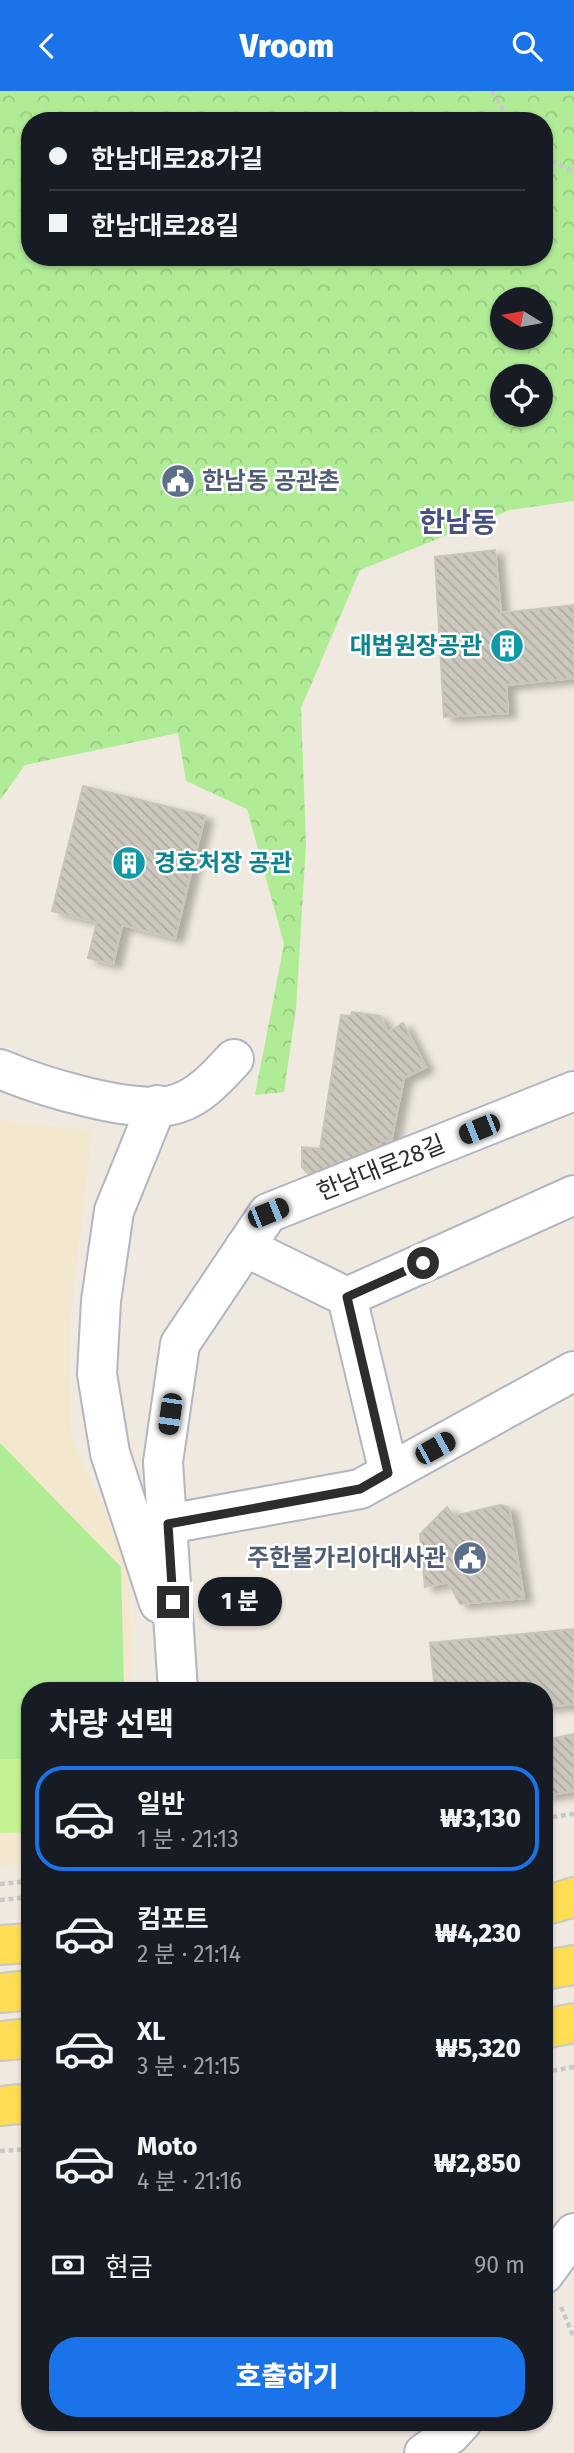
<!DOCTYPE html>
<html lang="ko">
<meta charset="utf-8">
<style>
:root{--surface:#171b24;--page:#242831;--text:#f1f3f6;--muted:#9ea1a6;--line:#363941;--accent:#1a73e8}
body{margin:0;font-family:"Fira Sans","Noto Sans KR",sans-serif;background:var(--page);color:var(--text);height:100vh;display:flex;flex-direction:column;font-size:26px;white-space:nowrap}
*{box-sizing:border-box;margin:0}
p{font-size:23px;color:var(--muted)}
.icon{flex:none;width:38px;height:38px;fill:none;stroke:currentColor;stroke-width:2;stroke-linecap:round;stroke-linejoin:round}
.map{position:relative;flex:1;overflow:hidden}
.details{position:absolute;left:21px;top:1591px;width:532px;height:749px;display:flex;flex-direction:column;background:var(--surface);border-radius:28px;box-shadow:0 2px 5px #0004}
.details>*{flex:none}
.top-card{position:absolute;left:21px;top:21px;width:532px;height:154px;border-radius:28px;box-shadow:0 2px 5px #0004;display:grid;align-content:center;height:154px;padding:0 28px;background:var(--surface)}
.needle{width:46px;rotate:281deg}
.tools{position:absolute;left:490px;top:196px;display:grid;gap:14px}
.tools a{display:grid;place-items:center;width:63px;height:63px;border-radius:50%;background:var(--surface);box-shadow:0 2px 5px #0004;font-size:35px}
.end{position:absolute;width:32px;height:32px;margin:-16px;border:9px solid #2d2d2d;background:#fff;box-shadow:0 0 0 4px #fff}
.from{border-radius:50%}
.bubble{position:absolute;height:49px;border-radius:24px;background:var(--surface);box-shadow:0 2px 5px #0004;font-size:23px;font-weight:800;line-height:49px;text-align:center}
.car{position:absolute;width:21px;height:42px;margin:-21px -10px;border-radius:9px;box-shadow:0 0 5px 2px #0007;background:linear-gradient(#222 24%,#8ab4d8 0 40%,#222 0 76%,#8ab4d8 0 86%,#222 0)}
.top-card b{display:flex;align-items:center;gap:24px;height:66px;font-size:26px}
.top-card b+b{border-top:2px solid var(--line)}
.top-card i{width:18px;height:18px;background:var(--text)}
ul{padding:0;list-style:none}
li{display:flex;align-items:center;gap:21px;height:105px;margin:0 14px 10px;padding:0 14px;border:4px solid transparent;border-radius:28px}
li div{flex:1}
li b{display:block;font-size:26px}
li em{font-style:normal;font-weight:800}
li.current{border-color:var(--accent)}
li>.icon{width:63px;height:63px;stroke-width:1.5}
h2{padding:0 28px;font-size:32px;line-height:84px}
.pay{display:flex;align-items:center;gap:18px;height:77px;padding:0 28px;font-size:26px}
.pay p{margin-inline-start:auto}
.button{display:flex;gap:14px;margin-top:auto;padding:14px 28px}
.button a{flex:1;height:80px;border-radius:28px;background:var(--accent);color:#fff;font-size:28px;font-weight:800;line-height:80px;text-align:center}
header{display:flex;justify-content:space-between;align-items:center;height:91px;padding:0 28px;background:var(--accent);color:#fff;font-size:32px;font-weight:800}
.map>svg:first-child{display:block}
.education{fill:#f3e8cd}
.grass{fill:#b0eb96}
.forest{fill:url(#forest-crowns);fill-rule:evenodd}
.pitch{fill:#c6f391}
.building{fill:url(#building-back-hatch);stroke:#ccc5b7;stroke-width:2;filter:url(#shadow)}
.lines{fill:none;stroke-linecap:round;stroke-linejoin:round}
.minor-casing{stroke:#b2b5c2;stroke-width:42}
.major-casing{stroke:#c8c8c8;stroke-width:42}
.path{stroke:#c8c8c8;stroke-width:4.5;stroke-dasharray:5 3.5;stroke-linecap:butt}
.minor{stroke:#fff;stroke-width:38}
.major{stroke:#ffdd54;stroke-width:38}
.route{stroke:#2d2d2d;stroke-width:9}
.labels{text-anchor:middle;stroke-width:5;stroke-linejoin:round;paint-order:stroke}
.service-label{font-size:24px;font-weight:bold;fill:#4e5e75;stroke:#fff;text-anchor:start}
.culture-label{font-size:24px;font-weight:bold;fill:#0d838f;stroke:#fff;text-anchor:end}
.street-label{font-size:24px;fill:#2d2d2d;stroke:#fff}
.quarter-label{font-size:28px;font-weight:bold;fill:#485084;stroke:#fff}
</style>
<header><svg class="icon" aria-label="back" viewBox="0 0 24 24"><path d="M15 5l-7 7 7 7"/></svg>Vroom<svg class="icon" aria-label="search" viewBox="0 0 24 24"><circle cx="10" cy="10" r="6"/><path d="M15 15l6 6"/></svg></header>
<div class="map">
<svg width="574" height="2362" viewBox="0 0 574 2362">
<defs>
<pattern id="forest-crowns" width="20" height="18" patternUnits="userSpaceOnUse" patternTransform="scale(1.75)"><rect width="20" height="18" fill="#b0eb96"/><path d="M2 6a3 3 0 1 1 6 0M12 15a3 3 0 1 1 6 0" fill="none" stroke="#98ca82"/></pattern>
<pattern id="building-back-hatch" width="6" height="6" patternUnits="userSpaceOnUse" patternTransform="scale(1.75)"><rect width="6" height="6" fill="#cbc7bd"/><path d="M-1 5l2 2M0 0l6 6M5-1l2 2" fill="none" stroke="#afaba3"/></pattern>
<filter id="shadow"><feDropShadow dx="8" dy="4.5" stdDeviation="3.5" flood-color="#0004"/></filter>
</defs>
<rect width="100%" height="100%" fill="#f0e9df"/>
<polygon class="education" points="0,1029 93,1040 69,1234 71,1344 130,1475 132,1599 30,1600 30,1772 0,1775"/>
<polygon class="grass" points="0,1352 121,1476 124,1599 30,1600 30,1668 0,1668"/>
<path class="forest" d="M0 0H574V410L510 419 360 479 301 617 306 753 296 918 284 1001 255 1004 284 853 247 718 186 690 178 642 25 674 0 709ZM30 30H544V166H30ZM502 208H541V247H502ZM502 285H541V324H502Z"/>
<polygon class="pitch" points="0,1668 30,1668 30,1741 0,1742"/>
<g class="building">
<polygon points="495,459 501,522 574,514 574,587 506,594 508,622 444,626 435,466"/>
<polygon points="83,695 205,725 175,847 122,834 113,873 88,867 97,831 52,820"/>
<polygon points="352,921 380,925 388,941 403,932 426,976 404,987 391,1051 381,1049 380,1058 372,1056 371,1065 357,1062 352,1083 310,1085 302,1076 302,1056 320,1058 341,924 351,925"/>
<polygon points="500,1414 509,1416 524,1507 460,1513 448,1491 425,1496 420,1443 447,1416 454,1425"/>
<polygon points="574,1538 574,1613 544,1616 544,1600 435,1600 430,1552"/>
<polygon points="574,1643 574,1700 544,1705 544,1649"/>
</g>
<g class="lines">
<g class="minor-casing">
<g id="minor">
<path d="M0 978C37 994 141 1027 179 1012 202 1004 218 985 234 968"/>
<polyline points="157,1014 114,1120 101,1210 97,1283 110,1362 159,1512"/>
<polyline points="245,1156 347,1206 389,1382"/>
<polyline points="347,1206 574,1104"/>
<polyline points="168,1433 360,1398 574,1280"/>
<polyline points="178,1600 163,1371 180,1253 268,1122 574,1000"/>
<polyline points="544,2183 574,2142"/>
<polyline points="424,2362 450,2344 462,2331"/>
</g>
</g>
<g class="major-casing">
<g id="major">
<polyline points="544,1815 574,1806"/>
<polyline points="0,1854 30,1852"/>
<polyline points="544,1879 574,1874"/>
<polyline points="0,1902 30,1899"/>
<polyline points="544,1938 574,1932"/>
<polyline points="0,1950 30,1947"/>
<polyline points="0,2015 30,2012"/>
</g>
</g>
<g class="path">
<polyline points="492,0 510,30"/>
<polyline points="544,66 574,81"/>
<polyline points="544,1727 574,1723"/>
<polyline points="0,1793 30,1790"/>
<polyline points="0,1809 30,1806"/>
<polyline points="544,1981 574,1976"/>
<polyline points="0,2060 30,2058"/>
<polyline points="561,2216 574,2247"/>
</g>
<use href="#minor" class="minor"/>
<use href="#major" class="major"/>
</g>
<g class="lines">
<polyline class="route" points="173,1511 168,1433 360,1398 388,1382 347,1206 423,1172"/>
</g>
<defs>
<g id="civic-disc" transform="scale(1.75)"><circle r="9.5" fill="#5c6f8a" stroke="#fff"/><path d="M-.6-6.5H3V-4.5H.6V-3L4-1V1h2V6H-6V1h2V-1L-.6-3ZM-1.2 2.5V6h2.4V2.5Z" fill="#fff"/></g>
<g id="building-disc" transform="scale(1.75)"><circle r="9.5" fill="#0f9aa8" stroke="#fff"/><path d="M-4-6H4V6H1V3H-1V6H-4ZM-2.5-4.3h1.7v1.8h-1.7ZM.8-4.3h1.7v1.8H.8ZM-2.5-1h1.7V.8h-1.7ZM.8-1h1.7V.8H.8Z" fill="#fff"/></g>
</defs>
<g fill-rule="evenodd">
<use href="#civic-disc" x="178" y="390"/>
<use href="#building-disc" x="507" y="555"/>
<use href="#building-disc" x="129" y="772"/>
<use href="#civic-disc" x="470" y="1467"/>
</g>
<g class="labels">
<g class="service-label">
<text x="202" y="398">한남동 공관촌</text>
<text x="446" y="1475" text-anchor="end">주한불가리아대사관</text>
</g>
<g class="culture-label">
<text x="482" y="563">대법원장공관</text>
<text x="154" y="780" text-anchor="start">경호처장 공관</text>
</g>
<g class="street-label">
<text transform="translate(381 1077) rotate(-22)" y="8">한남대로28길</text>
</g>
<g class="quarter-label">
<text x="458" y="441">한남동</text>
</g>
</g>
</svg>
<div class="tools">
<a><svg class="needle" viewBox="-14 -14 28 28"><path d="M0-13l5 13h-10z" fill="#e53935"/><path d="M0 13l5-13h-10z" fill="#9ea1a6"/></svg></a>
<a><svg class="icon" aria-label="locate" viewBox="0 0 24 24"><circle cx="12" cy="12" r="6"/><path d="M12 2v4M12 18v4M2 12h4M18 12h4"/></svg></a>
</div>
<i class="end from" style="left:423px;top:1172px"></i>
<i class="end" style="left:173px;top:1511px"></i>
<div class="bubble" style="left:198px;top:1486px;width:84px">1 분</div>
<i class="car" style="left:479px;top:1038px;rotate:248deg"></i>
<i class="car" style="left:268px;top:1122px;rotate:68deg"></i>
<i class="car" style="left:170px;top:1323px;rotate:188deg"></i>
<i class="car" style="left:435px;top:1357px;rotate:61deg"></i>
<div class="top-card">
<b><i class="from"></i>한남대로28가길</b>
<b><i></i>한남대로28길</b>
</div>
<section class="details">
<h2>차량 선택</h2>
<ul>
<li class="current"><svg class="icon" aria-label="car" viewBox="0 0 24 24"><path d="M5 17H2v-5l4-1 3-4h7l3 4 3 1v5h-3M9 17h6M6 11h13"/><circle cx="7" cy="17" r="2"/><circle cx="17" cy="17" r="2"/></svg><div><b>일반</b><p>1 분 · 21:13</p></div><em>₩3,130</em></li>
<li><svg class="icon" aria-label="car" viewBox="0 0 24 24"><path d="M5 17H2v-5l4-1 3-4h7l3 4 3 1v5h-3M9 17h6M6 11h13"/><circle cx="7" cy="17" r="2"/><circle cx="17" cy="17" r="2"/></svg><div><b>컴포트</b><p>2 분 · 21:14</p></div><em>₩4,230</em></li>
<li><svg class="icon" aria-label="car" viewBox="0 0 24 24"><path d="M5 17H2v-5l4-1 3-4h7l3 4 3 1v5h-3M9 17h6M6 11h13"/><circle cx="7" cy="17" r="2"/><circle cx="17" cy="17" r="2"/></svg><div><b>XL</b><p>3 분 · 21:15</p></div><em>₩5,320</em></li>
<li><svg class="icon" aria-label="car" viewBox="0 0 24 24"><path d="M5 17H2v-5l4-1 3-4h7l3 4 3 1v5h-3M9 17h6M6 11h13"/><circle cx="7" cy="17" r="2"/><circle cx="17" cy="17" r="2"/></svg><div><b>Moto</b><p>4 분 · 21:16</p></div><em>₩2,850</em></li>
</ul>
<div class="pay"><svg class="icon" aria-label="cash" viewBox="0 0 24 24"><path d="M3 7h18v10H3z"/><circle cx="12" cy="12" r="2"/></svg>현금<p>90 m</p></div>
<div class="button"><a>호출하기</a></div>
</section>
</div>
